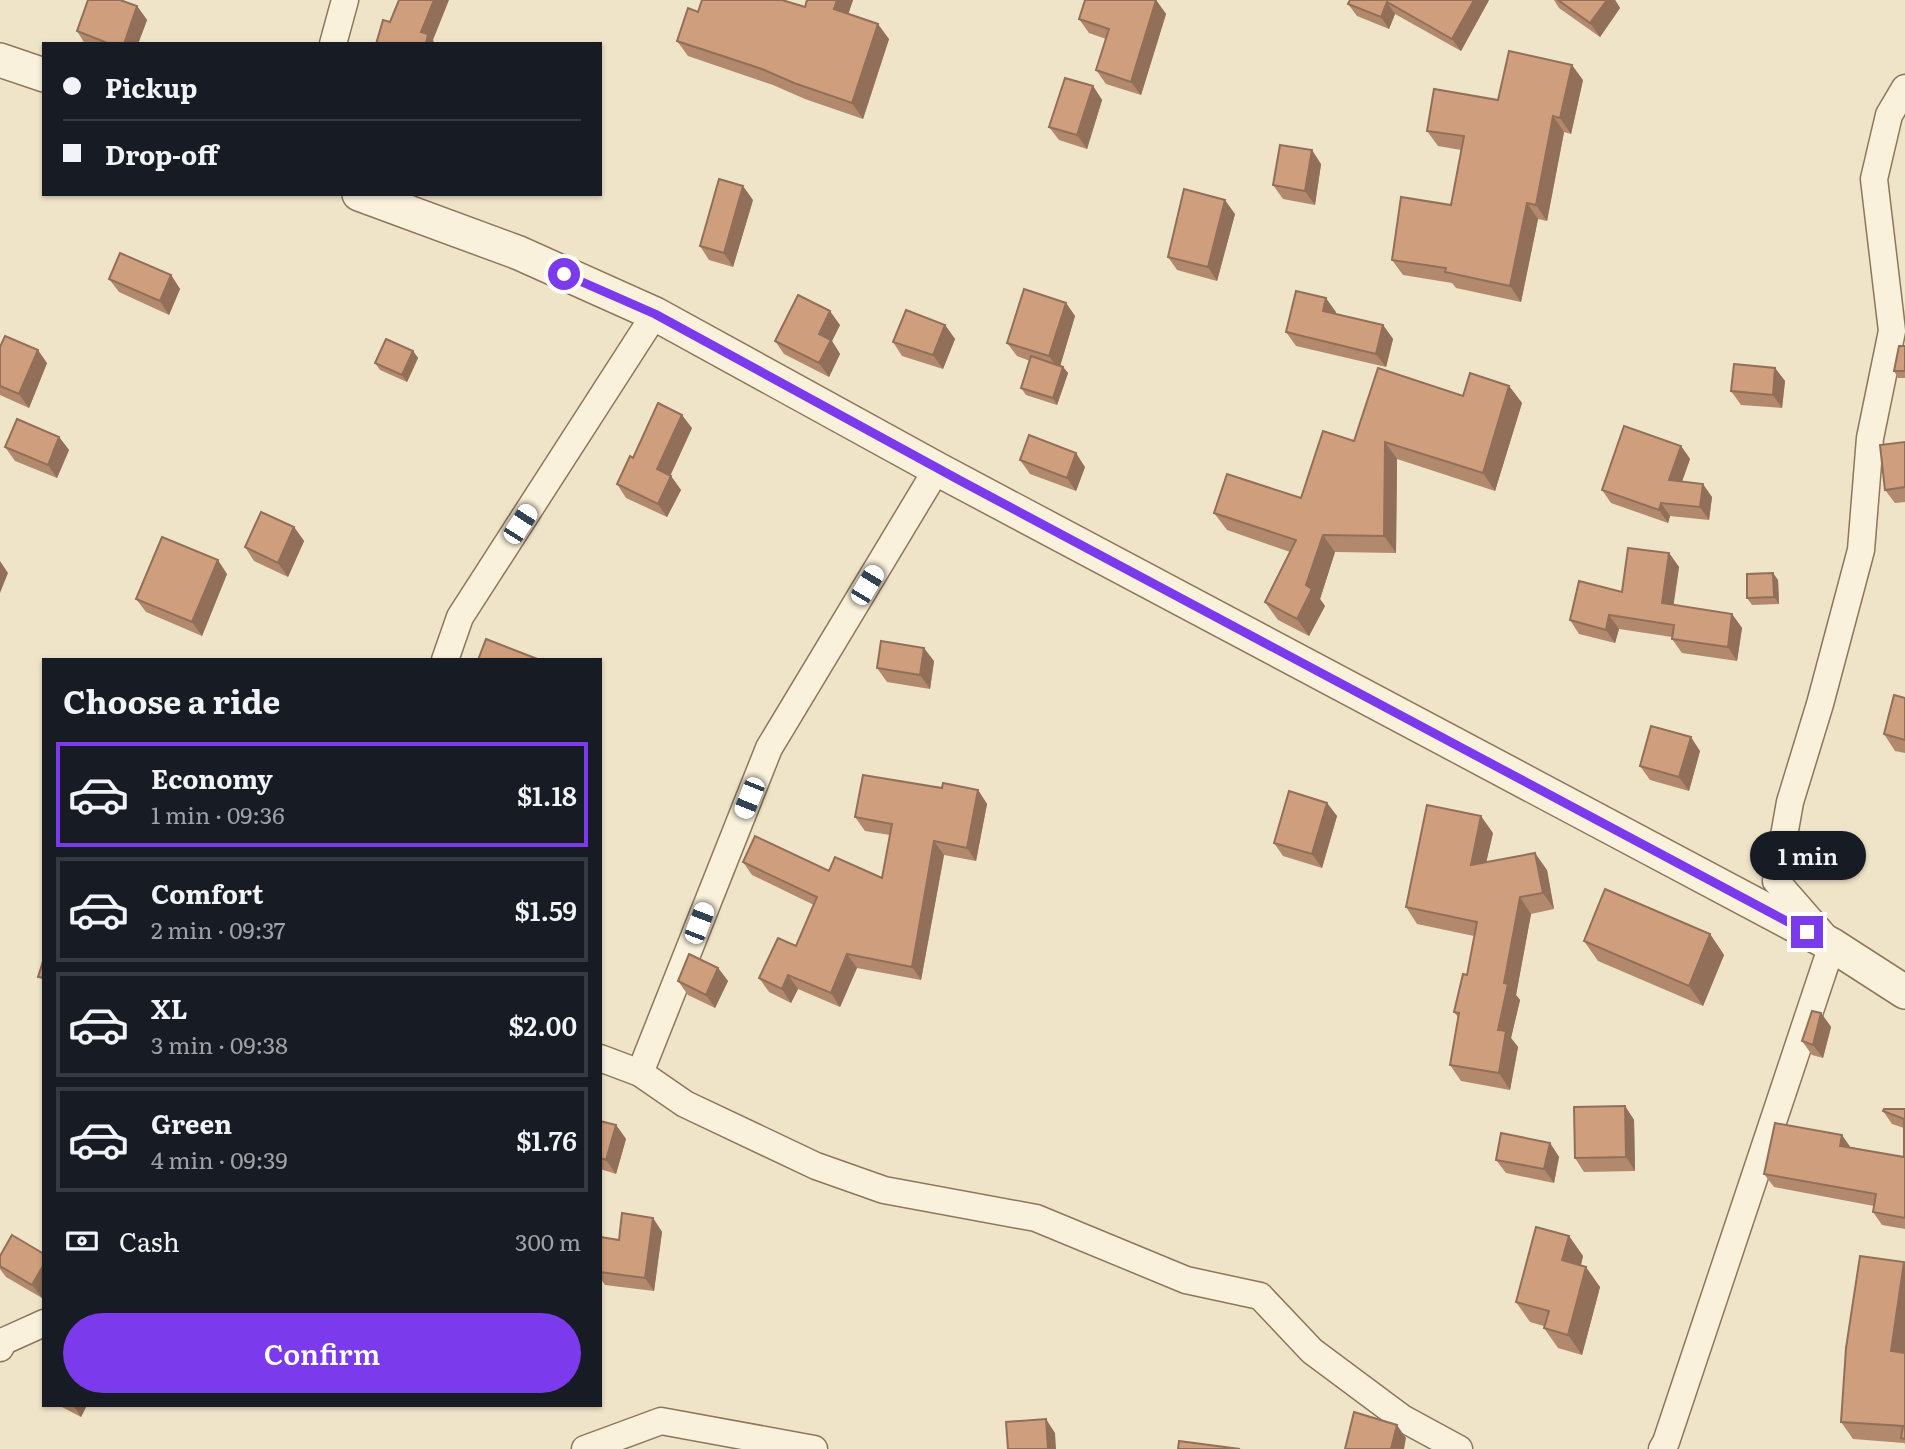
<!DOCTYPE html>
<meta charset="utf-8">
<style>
:root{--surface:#171b24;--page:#20242c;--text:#f1f3f6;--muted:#9ea1a6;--line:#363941;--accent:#7c3aed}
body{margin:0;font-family:Literata,serif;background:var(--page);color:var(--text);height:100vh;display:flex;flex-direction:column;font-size:26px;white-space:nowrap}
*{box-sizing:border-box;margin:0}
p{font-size:23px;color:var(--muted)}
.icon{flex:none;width:38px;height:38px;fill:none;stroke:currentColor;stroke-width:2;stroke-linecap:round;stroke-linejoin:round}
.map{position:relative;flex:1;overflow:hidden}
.side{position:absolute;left:42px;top:658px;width:560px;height:749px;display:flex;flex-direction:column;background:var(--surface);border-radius:0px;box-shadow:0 2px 5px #0004}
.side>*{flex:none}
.hud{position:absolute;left:42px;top:42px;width:560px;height:154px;border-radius:0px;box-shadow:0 2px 5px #0004;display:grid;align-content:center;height:154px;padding:0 21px;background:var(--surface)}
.end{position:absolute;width:32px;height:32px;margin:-16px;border:9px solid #7c3aed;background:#fff;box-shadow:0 0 0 4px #fff}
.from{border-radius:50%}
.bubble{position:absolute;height:49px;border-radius:24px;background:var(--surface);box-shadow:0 2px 5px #0004;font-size:23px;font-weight:600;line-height:49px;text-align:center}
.car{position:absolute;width:21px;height:42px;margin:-21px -10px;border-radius:9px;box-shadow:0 0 5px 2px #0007;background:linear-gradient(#fff 24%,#345 0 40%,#fff 0 76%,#345 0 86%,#fff 0)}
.hud b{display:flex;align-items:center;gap:24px;height:66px;font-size:26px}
.hud b+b{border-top:2px solid var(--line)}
.hud i{width:18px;height:18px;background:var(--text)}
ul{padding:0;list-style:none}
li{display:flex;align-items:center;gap:21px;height:105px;margin:0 14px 10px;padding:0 7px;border:4px solid var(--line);border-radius:0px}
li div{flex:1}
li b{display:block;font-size:26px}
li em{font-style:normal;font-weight:600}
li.current{border-color:var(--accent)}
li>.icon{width:63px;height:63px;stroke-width:1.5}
h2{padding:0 21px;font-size:32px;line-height:84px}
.pay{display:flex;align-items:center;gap:18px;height:77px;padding:0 21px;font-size:26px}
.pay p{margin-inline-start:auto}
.action{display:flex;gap:14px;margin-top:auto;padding:14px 21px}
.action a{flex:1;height:80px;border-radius:42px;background:var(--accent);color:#fff;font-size:28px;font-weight:600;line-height:80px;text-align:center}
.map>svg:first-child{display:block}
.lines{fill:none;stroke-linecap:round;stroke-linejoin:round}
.minor-casing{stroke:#8d765c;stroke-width:29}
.tertiary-casing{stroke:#8d765c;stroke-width:36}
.minor{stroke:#faf1dc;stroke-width:26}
.tertiary{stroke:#faf1dc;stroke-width:33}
.wall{fill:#b2896c}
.shaded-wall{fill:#916f58}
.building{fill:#cf9f7d;stroke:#916f58;stroke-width:2}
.route{stroke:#7c3aed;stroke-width:9}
</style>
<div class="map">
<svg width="1905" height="1449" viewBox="0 0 1905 1449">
<rect width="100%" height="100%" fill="#f0e4c8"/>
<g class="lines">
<g class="minor-casing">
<g id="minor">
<polyline points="333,44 345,0"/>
<polyline points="445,660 460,617 655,314"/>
<polyline points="600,1058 640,1073 685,1104 816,1166 884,1190 1036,1218 1186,1280 1260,1296 1312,1351 1402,1418 1459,1449"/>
<polyline points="640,1073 769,748 937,469"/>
<polyline points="0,1348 4,1341 44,1323"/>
<polyline points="585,1449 661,1421 814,1449"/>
<polyline points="1662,1449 1666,1442 1832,945 1776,881 1790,802 1820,704 1861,550 1870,438 1892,331 1874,179 1889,115 1905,88"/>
</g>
</g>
<g class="tertiary-casing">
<g id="tertiary">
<polyline points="0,60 44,75"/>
<polyline points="359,194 519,253 655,314 937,469 1832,945 1905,992"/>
</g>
</g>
<use href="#minor" class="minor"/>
<use href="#tertiary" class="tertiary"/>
</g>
<g class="wall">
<polygon points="807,0 853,0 848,14 889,39 863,119 805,99 773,85 688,56 677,41 805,7"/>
<polygon points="1156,0 1166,14 1141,95 1106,84 1096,70 1106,39 1089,33 1079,19"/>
<polygon points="1489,0 1461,51 1395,14 1389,29 1357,16 1348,4"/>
<polygon points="1554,0 1615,0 1620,8 1600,37 1559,8"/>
<polygon points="137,6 147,20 138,44 85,44 77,31"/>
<polygon points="1583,80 1571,134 1564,132 1547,221 1538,219 1521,302 1456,288 1452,283 1403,275 1392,260 1451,205 1461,150 1438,146 1427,131 1498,100"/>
<polygon points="1093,86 1102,100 1087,149 1059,140 1049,127"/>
<polygon points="1321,164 1315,205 1283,199 1273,185"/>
<polygon points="753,200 733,267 709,260 700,246"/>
<polygon points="1235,214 1217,281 1177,270 1168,257"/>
<polygon points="171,275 180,289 169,315 119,292 109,279"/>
<polygon points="1066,303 1075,316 1060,366 1063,367 1068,373 1057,405 1026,395 1021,388 1030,361 1017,356 1007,343"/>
<polygon points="1336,312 1335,314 1383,325 1393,339 1386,367 1296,346 1286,332"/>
<polygon points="840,325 832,341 840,354 829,377 784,354 775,341"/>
<polygon points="945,325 955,339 943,369 902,356 893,342"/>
<polygon points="1905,346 1905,378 1898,378 1894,371"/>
<polygon points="0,347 47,363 29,408 0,395"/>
<polygon points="413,351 418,358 407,382 380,370 375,363"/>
<polygon points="1775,368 1785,381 1782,408 1741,405 1731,391"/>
<polygon points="1509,386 1522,403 1495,491 1397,459 1396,553 1335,552 1320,599 1325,606 1309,636 1278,620 1265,602 1290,552 1227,530 1214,513 1301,498 1354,441 1463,396"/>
<polygon points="692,428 670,475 681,490 667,517 626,498 617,484 633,458"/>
<polygon points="59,437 69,450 57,478 15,461 5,447"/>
<polygon points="1905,442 1905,502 1895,503 1885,490"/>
<polygon points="1681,446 1690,459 1682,481 1712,497 1709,520 1670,516 1668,523 1611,503 1602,490"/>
<polygon points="1020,460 1085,467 1076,491 1030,474"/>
<polygon points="294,527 304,541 288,577 254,561 245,547"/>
<polygon points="1669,553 1679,567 1673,605 1732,614 1742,628 1737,661 1682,653 1672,639 1672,637 1619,629 1615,643 1579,634 1570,620 1622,592"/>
<polygon points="227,574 202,636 146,612 136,599"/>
<polygon points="1778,580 1779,604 1752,605 1747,598"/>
<polygon points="934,661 930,689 887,682 877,668"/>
<polygon points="1905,698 1905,753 1895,751 1884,734"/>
<polygon points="1700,751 1689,791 1650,780 1640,766"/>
<polygon points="942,788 978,790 987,804 976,861 944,855 921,980 857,968 840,1007 798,989 791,1003 769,992 759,978 796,946 814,905 752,875 743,862 829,871 882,878 890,835 865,831 855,817"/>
<polygon points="1327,803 1337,816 1322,868 1283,856 1274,843"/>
<polygon points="1493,833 1486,862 1547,870 1554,909 1531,914 1516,995 1520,1000 1511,1038 1518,1047 1510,1090 1461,1081 1450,1065 1458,1017 1454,1012 1467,975 1474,936 1417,924 1406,907"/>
<polygon points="1710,934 1724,955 1703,1006 1598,961 1584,941"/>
<polygon points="718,968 728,981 715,1008 688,995 678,981"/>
<polygon points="1821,1013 1831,1027 1823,1058 1812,1055 1802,1041"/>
<polygon points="1625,1106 1634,1120 1635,1171 1584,1172 1575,1158"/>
<polygon points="1905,1109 1905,1229 1882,1225 1873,1212 1874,1206 1774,1187 1764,1174 1851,1147 1904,1157 1904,1128 1892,1124 1883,1111"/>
<polygon points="600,1121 616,1125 626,1139 616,1174 600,1169"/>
<polygon points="1550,1143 1559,1157 1554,1183 1506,1173 1496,1160"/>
<polygon points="653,1218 662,1232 654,1291 605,1285 600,1278 600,1237 619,1240"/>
<polygon points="1569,1236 1583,1256 1581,1265 1600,1287 1582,1355 1558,1348 1544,1328 1544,1326 1530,1322 1516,1302"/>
<polygon points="44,1254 44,1294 42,1298 6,1277 0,1269 0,1256"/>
<polygon points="1905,1264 1905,1444 1904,1443 1853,1439 1841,1422"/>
<polygon points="58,1405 87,1405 81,1417"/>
</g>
<g class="shaded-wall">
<polygon points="434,0 449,0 433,40 435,44 426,44 421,32"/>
<polygon points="837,0 853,0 845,24 834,9"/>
<polygon points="1156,0 1166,14 1141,95 1131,82"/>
<polygon points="1474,0 1489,0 1461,51 1452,39"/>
<polygon points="1607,0 1615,0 1620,8 1600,37 1590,23"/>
<polygon points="1387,2 1395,14 1389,29 1381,17"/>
<polygon points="137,6 147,20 138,44 124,44"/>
<polygon points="878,24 889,39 863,119 852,103"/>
<polygon points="1572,65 1583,80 1571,134 1560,118"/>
<polygon points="1093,86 1102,100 1087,149 1077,135"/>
<polygon points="1553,116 1564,132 1547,221 1536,205"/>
<polygon points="1312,150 1321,164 1315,205 1305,191"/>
<polygon points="743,186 753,200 733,267 724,253"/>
<polygon points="1225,200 1235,214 1217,281 1208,267"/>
<polygon points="1527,203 1538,219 1521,302 1510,286"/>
<polygon points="171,275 180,289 169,315 160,301"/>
<polygon points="1326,298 1336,312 1333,325 1323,311"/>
<polygon points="1066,303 1075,316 1059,370 1049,356"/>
<polygon points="830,311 840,325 832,341 840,354 829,377 819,363 819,334"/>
<polygon points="945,325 955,339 943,369 933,355"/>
<polygon points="1383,325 1393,339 1386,367 1376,354"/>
<polygon points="38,350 47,363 29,408 19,394"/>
<polygon points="413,351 418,358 407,382 402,375"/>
<polygon points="1063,367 1068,373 1057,405 1053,398"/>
<polygon points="1775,368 1785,381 1782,408 1773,395"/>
<polygon points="1509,386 1522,403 1495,491 1483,473"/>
<polygon points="682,415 692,428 667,483 657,469"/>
<polygon points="59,437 69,450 57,478 48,465"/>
<polygon points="1385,442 1397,459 1396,553 1384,536"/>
<polygon points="1681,446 1690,459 1678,493 1669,480"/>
<polygon points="1076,453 1085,467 1076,491 1067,478"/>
<polygon points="671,476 681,490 667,517 658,504"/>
<polygon points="1703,484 1712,497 1709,520 1700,507"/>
<polygon points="1661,503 1670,516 1668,523 1659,510"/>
<polygon points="294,527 304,541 288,577 278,563"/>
<polygon points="1323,535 1335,552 1320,599 1325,606 1309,636 1297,619 1306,585"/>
<polygon points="1669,553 1679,567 1672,616 1662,603"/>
<polygon points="218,560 227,574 202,636 192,622"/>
<polygon points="0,561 8,573 0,593"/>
<polygon points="1773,573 1778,580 1779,604 1774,597"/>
<polygon points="1732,614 1742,628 1737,661 1728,647"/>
<polygon points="1609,615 1619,629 1615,643 1606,630"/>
<polygon points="924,648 934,661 930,689 920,675"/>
<polygon points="1691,737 1700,751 1689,791 1679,777"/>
<polygon points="978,790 987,804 976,861 967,848"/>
<polygon points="1327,803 1337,816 1322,868 1312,854"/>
<polygon points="1481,816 1493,833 1482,881 1471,865"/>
<polygon points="934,841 944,855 921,980 912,967"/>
<polygon points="1535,853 1547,870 1554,909 1543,893"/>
<polygon points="1520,897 1531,914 1516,995 1520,1000 1511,1038 1518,1047 1510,1090 1499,1073 1498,1030 1504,983"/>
<polygon points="1710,934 1724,955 1703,1006 1689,986"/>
<polygon points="847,954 857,968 840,1007 831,993"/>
<polygon points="718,968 728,981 715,1008 706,995"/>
<polygon points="788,975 798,989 791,1003 782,989"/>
<polygon points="1821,1013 1831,1027 1823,1058 1813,1045"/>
<polygon points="1625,1106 1634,1120 1635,1171 1626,1157"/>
<polygon points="616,1125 626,1139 616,1174 606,1160"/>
<polygon points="1842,1135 1851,1148 1840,1146"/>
<polygon points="1550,1143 1559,1157 1554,1183 1544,1169"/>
<polygon points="653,1218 662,1232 654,1291 645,1278"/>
<polygon points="1569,1236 1583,1256 1577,1280 1562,1260"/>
<polygon points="1904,1262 1905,1264 1905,1355 1891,1351"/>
<polygon points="44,1264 44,1294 42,1298 32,1285"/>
<polygon points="1586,1267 1600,1287 1582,1355 1568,1335"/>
<polygon points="73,1405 87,1405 81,1417"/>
<polygon points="1046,1419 1055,1433 1056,1449 1048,1449"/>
<polygon points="1397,1425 1406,1438 1404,1449 1391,1449"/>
</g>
<g class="building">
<polygon points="88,0 120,0 137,6 124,44 110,44 77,31"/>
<polygon points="399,0 434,0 421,32 428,34 426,44 376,44 383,20 390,22"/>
<polygon points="702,0 782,0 805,7 807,0 837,0 834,9 878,24 852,103 794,83 762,69 677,41 688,8 698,12"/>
<polygon points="1085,0 1156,0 1131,82 1096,70 1109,29 1079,19"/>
<polygon points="1350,0 1474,0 1452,39 1387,2 1381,17 1348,4"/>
<polygon points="1558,0 1607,0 1590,23"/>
<polygon points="1509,51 1572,65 1560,118 1553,116 1536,205 1527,203 1510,286 1445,272 1446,268 1392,260 1401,197 1451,205 1464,136 1427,131 1434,89 1498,100"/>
<polygon points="1065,78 1093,86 1077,135 1049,127"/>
<polygon points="1280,145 1312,150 1305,191 1273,185"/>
<polygon points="719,179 743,186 724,253 700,246"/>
<polygon points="1184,189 1225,200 1208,267 1168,257"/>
<polygon points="120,253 171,275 160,301 109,279"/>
<polygon points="1024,289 1066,303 1049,356 1007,343"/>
<polygon points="1296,291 1326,298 1323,311 1383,325 1376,354 1286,332"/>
<polygon points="798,295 830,311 819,334 831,340 819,363 775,341"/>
<polygon points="906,310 945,325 933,355 893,342"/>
<polygon points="5,336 38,350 19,394 0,386 0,347"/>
<polygon points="386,339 413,351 402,375 375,363"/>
<polygon points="1899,346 1905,346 1905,371 1894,371"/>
<polygon points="1031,356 1063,367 1053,398 1021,388"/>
<polygon points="1734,364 1775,368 1773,395 1731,391"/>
<polygon points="1378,368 1463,396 1470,373 1509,386 1483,473 1385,442 1384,536 1323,535 1306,585 1312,589 1297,619 1265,602 1296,540 1214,513 1227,474 1301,498 1323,431 1354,441"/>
<polygon points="658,403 682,415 657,469 671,476 658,504 617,484 630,456 633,458"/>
<polygon points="17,419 59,437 48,465 5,447"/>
<polygon points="1624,426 1681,446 1669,480 1703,484 1700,507 1661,503 1659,510 1602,490"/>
<polygon points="1029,435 1076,453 1067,478 1020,460"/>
<polygon points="1905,442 1905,487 1885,490 1880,445"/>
<polygon points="261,512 294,527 278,563 245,547"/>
<polygon points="162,537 218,560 192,622 136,599"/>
<polygon points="1628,548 1669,553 1662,603 1732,614 1728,647 1672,639 1674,625 1609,615 1606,630 1570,620 1579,581 1622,592"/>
<polygon points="1773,573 1774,597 1747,598 1747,574"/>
<polygon points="486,639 540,660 478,660"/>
<polygon points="881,641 924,648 920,675 877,668"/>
<polygon points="1894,695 1905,698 1905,740 1884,734"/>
<polygon points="1651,726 1691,737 1679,777 1640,766"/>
<polygon points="863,775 942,788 943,783 978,790 967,848 934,841 912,967 847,954 831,993 788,975 782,989 759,978 778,938 796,946 817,897 743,862 755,836 829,871 835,857 882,878 892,824 855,817"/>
<polygon points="1289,791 1327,803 1312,854 1274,843"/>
<polygon points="1427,805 1481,816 1471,865 1535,853 1543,893 1520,897 1504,983 1508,984 1498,1030 1506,1031 1499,1073 1450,1065 1459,1013 1454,1012 1463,974 1467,975 1477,922 1406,907"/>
<polygon points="1605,889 1710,934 1689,986 1584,941"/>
<polygon points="689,954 718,968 706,995 678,981"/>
<polygon points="44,958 44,978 38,977"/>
<polygon points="1812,1011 1821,1013 1813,1045 1802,1041"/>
<polygon points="1625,1106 1626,1157 1575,1158 1574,1107"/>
<polygon points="1884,1109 1905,1109 1905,1218 1873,1212 1876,1194 1764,1174 1775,1123 1842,1135 1840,1146 1904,1157 1904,1119 1883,1111"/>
<polygon points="600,1121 616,1125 606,1160 600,1158"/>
<polygon points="1501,1133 1550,1143 1544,1169 1496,1160"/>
<polygon points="622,1213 653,1218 645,1278 600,1272 600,1237 619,1240"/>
<polygon points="1536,1227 1569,1236 1562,1260 1586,1267 1568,1335 1544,1328 1549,1311 1516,1302"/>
<polygon points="12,1235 44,1254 44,1264 32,1285 0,1266 0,1256"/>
<polygon points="1860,1256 1904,1262 1891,1351 1905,1353 1905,1439 1901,1438 1903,1426 1841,1422 1846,1348"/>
<polygon points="1354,1412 1397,1425 1391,1449 1345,1449"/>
<polygon points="1046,1419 1048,1449 1008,1449 1006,1422"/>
<polygon points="1179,1441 1240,1449 1178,1449"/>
</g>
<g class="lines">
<polyline class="route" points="564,274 655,314 961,481 1807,932"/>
</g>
</svg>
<i class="end from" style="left:564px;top:274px"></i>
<i class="end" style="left:1807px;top:932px"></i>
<div class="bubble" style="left:1750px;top:831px;width:116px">1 min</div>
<i class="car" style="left:520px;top:524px;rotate:33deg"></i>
<i class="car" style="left:867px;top:585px;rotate:31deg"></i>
<i class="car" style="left:749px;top:798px;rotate:202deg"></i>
<i class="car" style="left:699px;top:923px;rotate:21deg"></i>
<div class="hud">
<b><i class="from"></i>Pickup</b>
<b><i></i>Drop-off</b>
</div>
<section class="side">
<h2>Choose a ride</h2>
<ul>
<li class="current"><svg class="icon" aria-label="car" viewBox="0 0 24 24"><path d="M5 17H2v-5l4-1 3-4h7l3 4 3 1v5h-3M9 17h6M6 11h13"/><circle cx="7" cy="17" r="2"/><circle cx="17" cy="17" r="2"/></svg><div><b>Economy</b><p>1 min · 09:36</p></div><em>$1.18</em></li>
<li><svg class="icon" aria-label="car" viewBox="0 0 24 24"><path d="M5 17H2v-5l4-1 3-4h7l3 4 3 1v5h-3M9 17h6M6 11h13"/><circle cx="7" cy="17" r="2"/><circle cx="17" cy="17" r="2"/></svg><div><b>Comfort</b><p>2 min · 09:37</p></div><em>$1.59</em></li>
<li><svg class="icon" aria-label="car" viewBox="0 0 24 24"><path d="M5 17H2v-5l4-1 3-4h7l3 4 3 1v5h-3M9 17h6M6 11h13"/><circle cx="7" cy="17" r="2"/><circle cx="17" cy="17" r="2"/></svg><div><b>XL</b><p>3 min · 09:38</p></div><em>$2.00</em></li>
<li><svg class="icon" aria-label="car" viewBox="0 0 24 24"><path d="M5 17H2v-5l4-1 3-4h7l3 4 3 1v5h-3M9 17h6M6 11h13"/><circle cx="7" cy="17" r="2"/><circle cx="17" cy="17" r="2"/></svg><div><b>Green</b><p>4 min · 09:39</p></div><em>$1.76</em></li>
</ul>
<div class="pay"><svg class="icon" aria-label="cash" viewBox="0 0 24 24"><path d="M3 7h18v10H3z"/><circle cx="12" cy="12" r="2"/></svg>Cash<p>300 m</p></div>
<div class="action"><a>Confirm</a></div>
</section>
</div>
